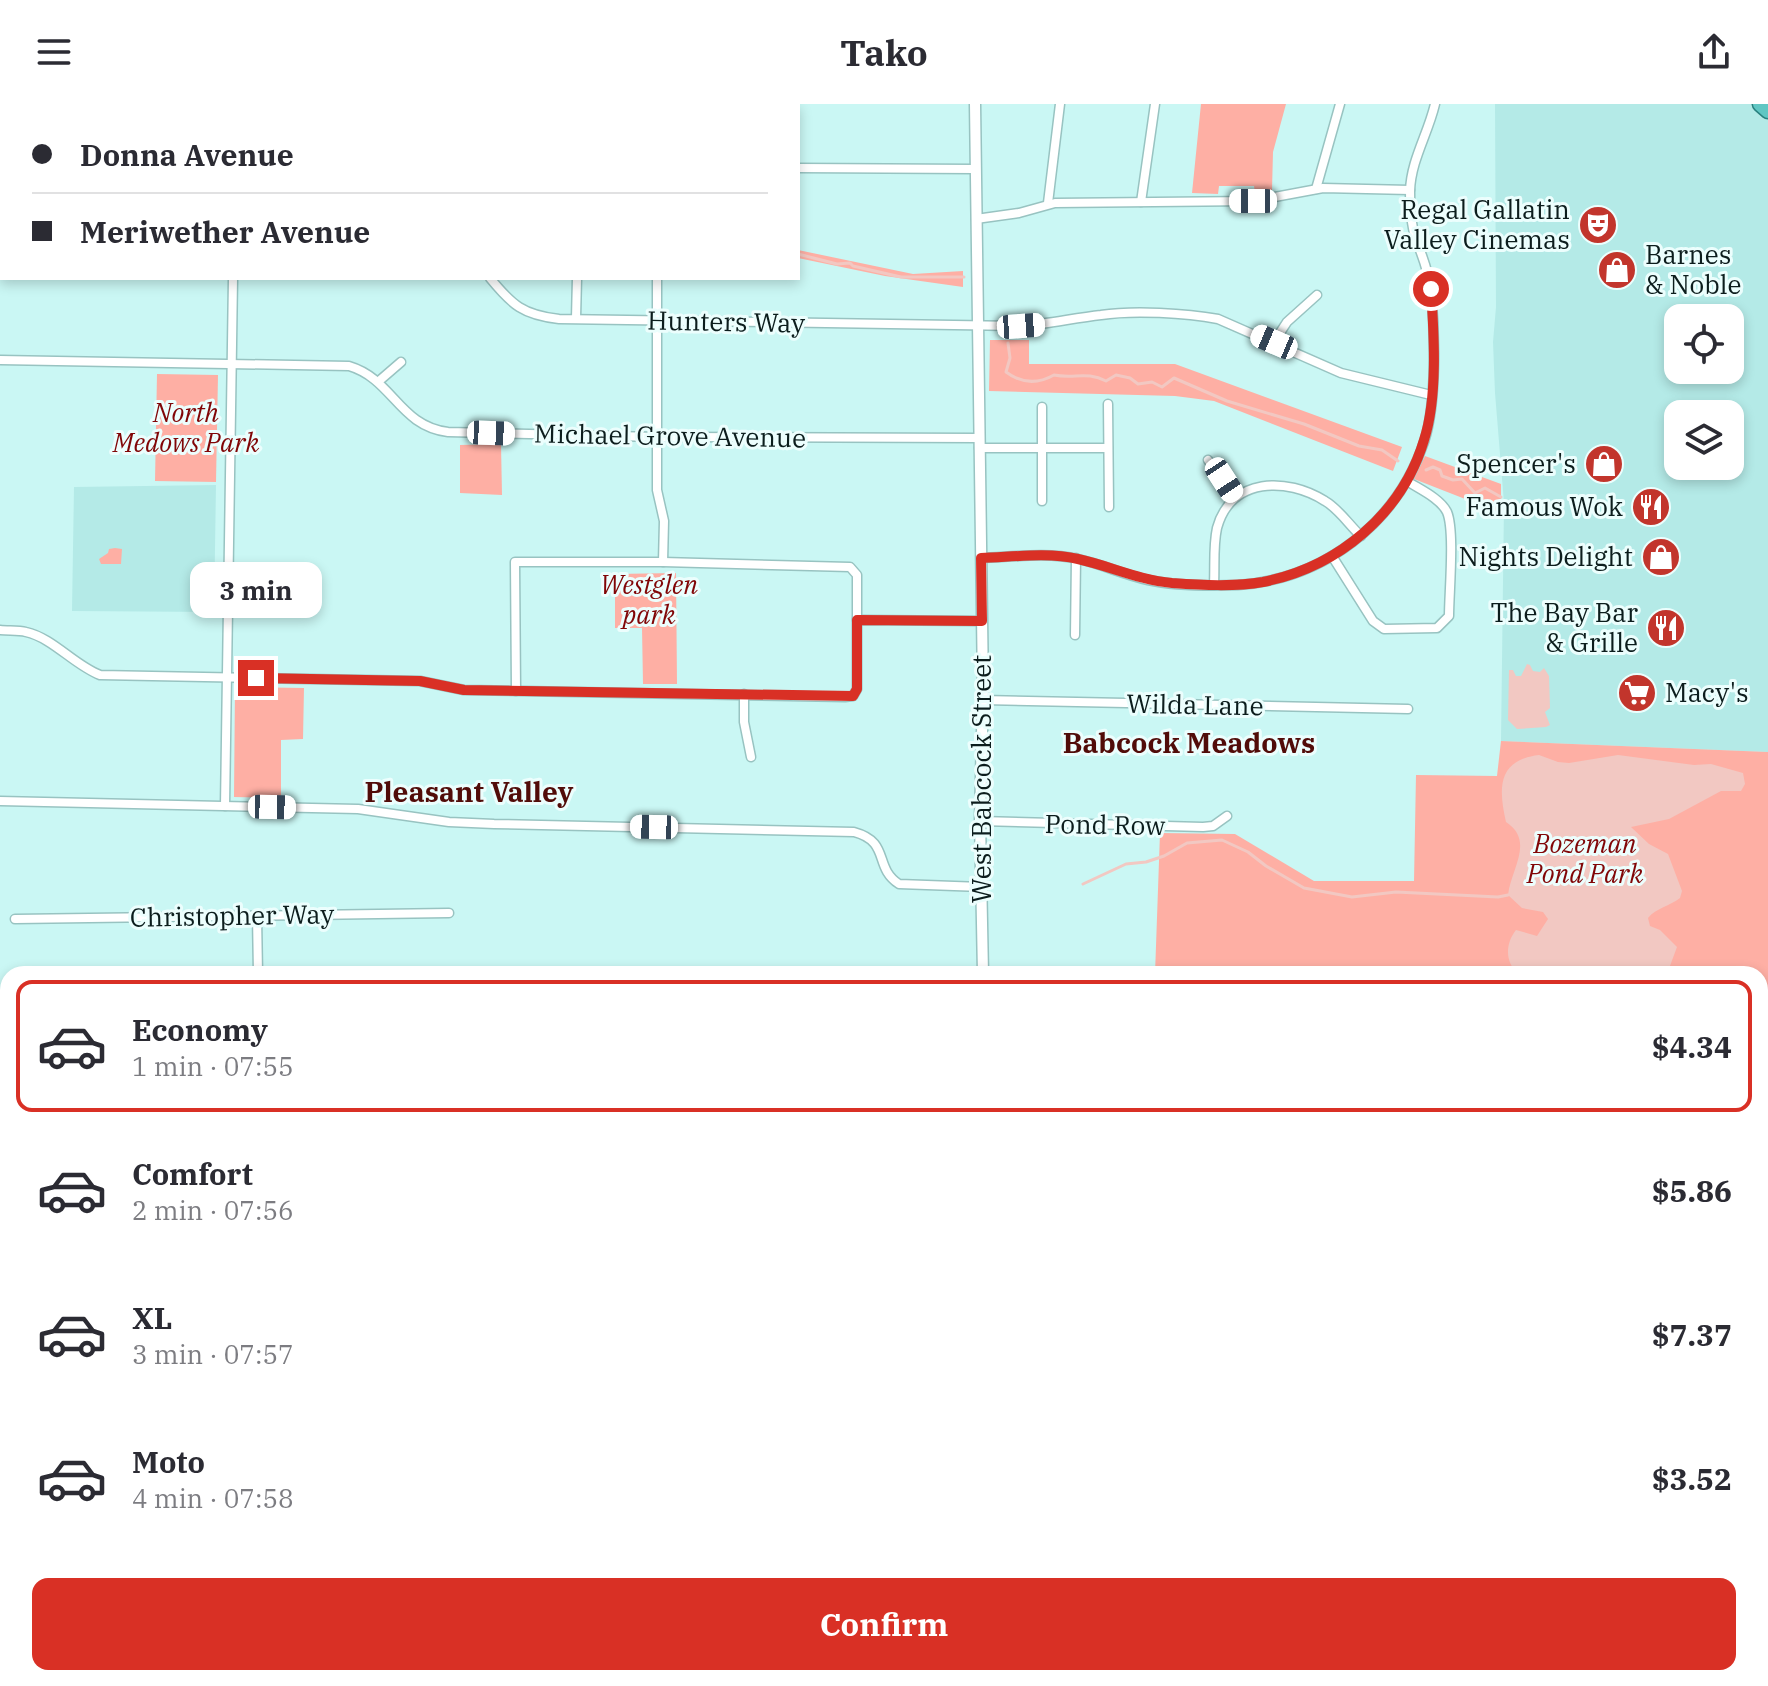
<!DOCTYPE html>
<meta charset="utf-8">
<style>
:root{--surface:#fff;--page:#f2f2f3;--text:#2b2b33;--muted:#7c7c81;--line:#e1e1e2;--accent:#d93025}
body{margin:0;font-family:"IBM Plex Serif",serif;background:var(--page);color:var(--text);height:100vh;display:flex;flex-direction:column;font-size:30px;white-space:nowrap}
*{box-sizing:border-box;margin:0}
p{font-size:26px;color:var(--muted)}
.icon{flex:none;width:44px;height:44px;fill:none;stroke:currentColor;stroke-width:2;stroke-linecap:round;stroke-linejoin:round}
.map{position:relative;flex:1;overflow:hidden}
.panel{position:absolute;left:0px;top:862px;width:1768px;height:720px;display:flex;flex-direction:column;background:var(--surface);border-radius:24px 24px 0 0;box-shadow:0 4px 12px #0003}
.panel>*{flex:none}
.banner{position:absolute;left:0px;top:0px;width:800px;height:176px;box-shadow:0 4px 12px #0003;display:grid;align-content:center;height:176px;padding:0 32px;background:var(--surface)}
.controls{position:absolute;left:1664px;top:200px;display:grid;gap:16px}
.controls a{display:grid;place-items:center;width:80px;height:80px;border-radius:16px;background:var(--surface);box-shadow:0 4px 12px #0003;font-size:40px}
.end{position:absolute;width:36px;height:36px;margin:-18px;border:10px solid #d93025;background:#fff;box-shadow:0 0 0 4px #fff}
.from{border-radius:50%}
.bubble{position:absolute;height:56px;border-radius:16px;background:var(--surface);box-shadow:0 4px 12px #0003;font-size:26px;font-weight:700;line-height:56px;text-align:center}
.car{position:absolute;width:24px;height:48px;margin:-24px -12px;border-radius:10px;box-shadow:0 0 6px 2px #0007;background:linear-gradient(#fff 24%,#345 0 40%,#fff 0 76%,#345 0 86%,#fff 0)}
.banner b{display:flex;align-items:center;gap:28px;height:76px;font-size:30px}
.banner b+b{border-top:2px solid var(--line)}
.banner i{width:20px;height:20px;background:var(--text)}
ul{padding:14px 0 0;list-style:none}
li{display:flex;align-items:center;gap:24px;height:132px;margin:0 16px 12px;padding:0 16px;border:4px solid transparent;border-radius:16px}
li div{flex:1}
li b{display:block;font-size:30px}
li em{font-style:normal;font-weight:700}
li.active{border-color:var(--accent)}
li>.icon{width:72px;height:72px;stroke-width:1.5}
.cta{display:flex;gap:16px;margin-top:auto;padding:16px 32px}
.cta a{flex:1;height:92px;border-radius:16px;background:var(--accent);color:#fff;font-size:32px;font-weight:700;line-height:92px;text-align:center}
header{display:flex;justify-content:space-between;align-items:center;height:104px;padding:0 32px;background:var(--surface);font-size:36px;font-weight:700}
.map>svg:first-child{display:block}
.built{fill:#b4eae7;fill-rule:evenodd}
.green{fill:#feafa4}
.water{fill:#f2c8c2}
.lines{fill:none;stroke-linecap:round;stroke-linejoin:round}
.stream{stroke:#f2c8c2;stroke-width:3}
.minor-casing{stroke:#98c3c1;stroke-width:11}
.tertiary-casing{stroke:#98c3c1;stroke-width:13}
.trunk-casing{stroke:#29817f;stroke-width:17}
.minor{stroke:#fff;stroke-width:8}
.tertiary{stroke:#fff;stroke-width:10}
.trunk{stroke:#60c6c3;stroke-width:14}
.route{stroke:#d93025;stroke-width:10}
.labels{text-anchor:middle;stroke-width:6;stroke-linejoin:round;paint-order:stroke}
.poi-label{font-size:26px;fill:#0c1d1d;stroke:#ecfefd;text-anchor:end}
.street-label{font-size:26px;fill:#0c1d1d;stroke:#ecfefd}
.park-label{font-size:26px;font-style:italic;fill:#810607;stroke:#ecfefd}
.neighbourhood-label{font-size:28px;font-weight:bold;fill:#510c09;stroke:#ecfefd}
</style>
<header><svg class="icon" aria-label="menu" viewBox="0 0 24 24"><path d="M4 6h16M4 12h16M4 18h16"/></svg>Tako<svg class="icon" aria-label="share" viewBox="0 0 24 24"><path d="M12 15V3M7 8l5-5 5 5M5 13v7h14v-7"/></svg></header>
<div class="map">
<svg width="1768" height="1582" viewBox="0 0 1768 1582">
<rect width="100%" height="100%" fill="#caf7f4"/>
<g class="built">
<path d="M1495 0H1768V648L1501 637 1504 399 1495 289 1493 238 1496 203ZM1678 214H1730V266H1678ZM1678 310H1730V362H1678Z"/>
<polygon points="216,381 214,508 72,507 74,383"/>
<polygon points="1760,951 1768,951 1768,1582 1749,1582 1749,1574 1760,1574"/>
</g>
<g class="green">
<polygon points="0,0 179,0 180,2 2,2 0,20"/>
<polygon points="1201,0 1286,0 1273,48 1272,86 1255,89 1254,82 1219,82 1218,90 1192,89"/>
<polygon points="798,146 913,170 963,167 963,183 885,172 798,154"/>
<polygon points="990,236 1029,236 1029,260 1175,260 1402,343 1393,367 1214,297 1175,292 989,287"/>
<polygon points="157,270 218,271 216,378 155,377"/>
<polygon points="501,340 502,391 460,389 460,341"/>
<polygon points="1425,352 1501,380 1501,409 1414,375"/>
<polygon points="115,444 122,445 121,460 101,460 99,455 108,449 109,445"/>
<polygon points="676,469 677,580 643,580 642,524 615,524 615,470"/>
<polygon points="235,583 304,584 303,635 281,636 281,694 234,693"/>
<polygon points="1501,637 1768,648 1768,938 1760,938 1760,870 1155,870 1160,729 1235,730 1314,777 1414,777 1416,671 1497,672"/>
<polygon points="0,1295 8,1295 8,1386 0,1385"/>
</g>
<g class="water">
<polygon points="1527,560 1530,561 1533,567 1540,568 1544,564 1549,572 1550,604 1545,608 1550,621 1546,623 1517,625 1508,616 1509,566 1513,566 1516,572 1521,572"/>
<path d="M1539 651 1558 658 1569 659 1618 651 1694 661 1711 660 1743 669 1745 680 1741 687H1721L1669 715 1631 723 1649 740 1668 750 1682 787 1680 794C1670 802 1656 804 1648 814L1650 822 1660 826 1677 843 1667 870H1518C1505 858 1505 840 1516 826L1537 832 1548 815 1543 808 1522 804 1508 791C1511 765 1535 737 1506 718 1498 683 1498 656 1539 651Z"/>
</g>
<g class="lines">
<g class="stream">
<polyline points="0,4 2,5"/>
<polyline points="798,150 837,160 850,159 853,162 901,173 964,173"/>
<path d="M1008 239 1010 254 1006 268C1022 280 1038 280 1054 271 1074 275 1087 267 1106 277L1116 271 1130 274 1138 280 1152 278 1162 283 1174 274 1227 297 1304 320 1359 342 1382 346 1398 357"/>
<polyline points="1426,366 1433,363 1440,366 1442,372 1453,376 1462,375 1475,389 1485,384 1501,393"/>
<polyline points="1083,780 1126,760 1146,758 1164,752 1187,739 1222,736 1248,748 1266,762 1304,784 1352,793 1396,788 1498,793 1508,791"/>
<polyline points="1760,1123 1768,1125"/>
<polyline points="0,1374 8,1376"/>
</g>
<g class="minor-casing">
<g id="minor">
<polyline points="324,0 325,2"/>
<polyline points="656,0 656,2"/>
<polyline points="231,2 231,0"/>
<polyline points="418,2 419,0"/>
<polyline points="798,64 975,65"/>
<polyline points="1316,85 1340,0"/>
<polyline points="1141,98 1155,0"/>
<polyline points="1048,99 1060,0"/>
<polyline points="976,115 1019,109 1055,99 1253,97 1323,84 1410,86"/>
<polyline points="0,138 2,138"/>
<path d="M490 174C512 201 523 211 559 215L1021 222C1048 220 1074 214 1101 211 1133 206 1186 209 1218 215L1341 269 1431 291"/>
<polyline points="657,174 657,386 664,417 663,458"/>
<polyline points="576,214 577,174"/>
<polyline points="1274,238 1287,218 1317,191"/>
<path d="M0 256 349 262C393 275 399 322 448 328L657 333 979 334"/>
<polyline points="379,277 401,258"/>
<polyline points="1108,300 1109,403"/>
<polyline points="1042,303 1042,397"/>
<polyline points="979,344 1108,344"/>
<polyline points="1208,356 1235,393"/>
<path d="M1332 452 1373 517 1384 525 1437 524 1449 512C1449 489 1455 427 1447 408 1440 394 1419 385 1407 377"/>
<path d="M981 454C1012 453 1047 448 1078 455 1102 460 1124 471 1148 476 1176 482 1210 482 1238 481 1324 475 1397 419 1424 338 1437 299 1435 228 1431 187 1429 170 1424 156 1418 141 1411 125 1410 104 1410 87 1411 56 1428 30 1435 0"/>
<path d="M1214 480C1215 462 1213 442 1217 424 1231 373 1287 373 1325 397 1339 405 1349 421 1361 432"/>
<path d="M0 526C8 527 18 526 26 528 53 534 74 561 100 571L420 577 464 586 845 593 853 592 857 585V516L982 517"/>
<polyline points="1075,531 1076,454"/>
<polyline points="516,587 515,458 663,458 850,463 857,471 857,516"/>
<polyline points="744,590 744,618 751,653"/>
<polyline points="983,596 1408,605"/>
<path d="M0 697 358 705 449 718 494 720 854 728C891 738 873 763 899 780L982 783"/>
<polyline points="225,702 233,174"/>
<polyline points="980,717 1203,723 1213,722 1227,712"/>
<polyline points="257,812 258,870"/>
<polyline points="15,815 449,809"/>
<polyline points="0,921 8,921"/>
<polyline points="0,1136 8,1136"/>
<polyline points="0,1237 8,1237"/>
<polyline points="1760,1254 1768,1254"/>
<polyline points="0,1438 8,1438"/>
<polyline points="1760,1462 1768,1462"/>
<polyline points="0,1546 8,1546"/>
<polyline points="811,1574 811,1582"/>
<polyline points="916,1574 916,1582"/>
<polyline points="1098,1574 1563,1578 1581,1582"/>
<polyline points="237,1582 237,1574"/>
<polyline points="530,1582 530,1574"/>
<polyline points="1738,1582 1739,1574"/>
</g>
</g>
<g class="tertiary-casing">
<g id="tertiary">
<polyline points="975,0 983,585 980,717 983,870"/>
<polyline points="1760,947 1768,947"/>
<polyline points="982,1582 982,1574"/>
</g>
</g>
<g class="trunk-casing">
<polyline id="trunk" points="1760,0 1768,7"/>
</g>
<use href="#minor" class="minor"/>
<use href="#tertiary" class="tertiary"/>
<use href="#trunk" class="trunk"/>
</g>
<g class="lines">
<path class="route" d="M256 574 420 577 464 586 853 592 857 585V516L982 517 981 454C1013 453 1047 448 1078 455 1110 462 1139 476 1172 479 1202 481 1234 483 1263 478 1338 463 1402 410 1424 336 1438 293 1434 230 1431 185"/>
</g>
<defs>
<g id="theatre-disc" transform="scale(2)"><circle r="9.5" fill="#c2352c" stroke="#ecfefd"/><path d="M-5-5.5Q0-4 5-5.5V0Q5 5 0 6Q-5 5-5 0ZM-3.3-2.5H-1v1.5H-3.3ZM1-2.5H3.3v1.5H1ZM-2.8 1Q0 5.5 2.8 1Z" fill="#fff"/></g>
<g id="shop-disc" transform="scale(2)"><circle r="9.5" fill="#c2352c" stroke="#ecfefd"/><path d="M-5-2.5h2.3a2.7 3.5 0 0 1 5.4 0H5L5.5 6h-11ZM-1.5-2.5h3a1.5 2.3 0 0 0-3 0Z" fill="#fff"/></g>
<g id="restaurant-disc" transform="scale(2)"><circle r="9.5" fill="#c2352c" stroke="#ecfefd"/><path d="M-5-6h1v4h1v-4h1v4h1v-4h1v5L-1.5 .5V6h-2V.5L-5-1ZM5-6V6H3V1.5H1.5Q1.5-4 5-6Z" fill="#fff"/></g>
<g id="supermarket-disc" transform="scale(2)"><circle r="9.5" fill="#c2352c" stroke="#ecfefd"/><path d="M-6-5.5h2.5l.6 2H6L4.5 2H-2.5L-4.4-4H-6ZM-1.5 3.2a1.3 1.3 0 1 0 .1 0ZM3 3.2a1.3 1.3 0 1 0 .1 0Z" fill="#fff"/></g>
</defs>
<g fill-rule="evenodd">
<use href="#theatre-disc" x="1598" y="121"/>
<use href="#shop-disc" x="1617" y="166"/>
<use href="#shop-disc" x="1604" y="360"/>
<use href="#restaurant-disc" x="1651" y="403"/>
<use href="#shop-disc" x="1661" y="453"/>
<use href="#restaurant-disc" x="1666" y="524"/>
<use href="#supermarket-disc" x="1637" y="589"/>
</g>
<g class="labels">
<g class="poi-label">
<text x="1570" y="115">Regal Gallatin<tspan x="1570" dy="30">Valley Cinemas</tspan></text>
<text x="1645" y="160" text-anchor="start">Barnes<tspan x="1645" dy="30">&amp; Noble</tspan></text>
<text x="1576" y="369">Spencer's</text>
<text x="1623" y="412">Famous Wok</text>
<text x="1633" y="462">Nights Delight</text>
<text x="1638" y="518">The Bay Bar<tspan x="1638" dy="30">&amp; Grille</tspan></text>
<text x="1665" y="598" text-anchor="start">Macy's</text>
</g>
<g class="street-label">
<text transform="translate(726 218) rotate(1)" y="9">Hunters Way</text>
<text transform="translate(670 332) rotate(1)" y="9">Michael Grove Avenue</text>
<text transform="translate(1195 601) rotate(1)" y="9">Wilda Lane</text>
<text transform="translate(982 675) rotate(-90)" y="9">West Babcock Street</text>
<text transform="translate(1105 721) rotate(1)" y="9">Pond Row</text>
<text transform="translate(232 812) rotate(-1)" y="9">Christopher Way</text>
</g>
<g class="park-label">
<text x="186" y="318">North<tspan x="186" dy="30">Medows Park</tspan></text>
<text x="649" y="490">Westglen<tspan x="649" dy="30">park</tspan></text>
<text x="1585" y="749">Bozeman<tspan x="1585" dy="30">Pond Park</tspan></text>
</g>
<g class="neighbourhood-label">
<text x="1189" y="649">Babcock Meadows</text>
<text x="469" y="698">Pleasant Valley</text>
</g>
</g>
</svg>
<div class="controls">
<a><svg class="icon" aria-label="locate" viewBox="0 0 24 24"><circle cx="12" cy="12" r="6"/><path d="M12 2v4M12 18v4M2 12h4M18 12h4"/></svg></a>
<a><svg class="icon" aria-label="layers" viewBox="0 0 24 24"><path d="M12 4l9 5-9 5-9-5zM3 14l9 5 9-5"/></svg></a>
</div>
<i class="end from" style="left:1431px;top:185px"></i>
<i class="end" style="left:256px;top:574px"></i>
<div class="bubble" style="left:190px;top:458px;width:132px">3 min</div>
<i class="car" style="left:1253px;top:97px;rotate:270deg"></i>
<i class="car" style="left:1021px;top:222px;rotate:86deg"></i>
<i class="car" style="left:1274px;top:238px;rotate:293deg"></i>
<i class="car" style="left:491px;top:329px;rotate:92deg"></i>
<i class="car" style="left:1224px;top:376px;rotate:147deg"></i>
<i class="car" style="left:272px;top:703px;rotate:91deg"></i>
<i class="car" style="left:654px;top:723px;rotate:271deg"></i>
<div class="banner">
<b><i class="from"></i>Donna Avenue</b>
<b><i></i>Meriwether Avenue</b>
</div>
<section class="panel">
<ul>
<li class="active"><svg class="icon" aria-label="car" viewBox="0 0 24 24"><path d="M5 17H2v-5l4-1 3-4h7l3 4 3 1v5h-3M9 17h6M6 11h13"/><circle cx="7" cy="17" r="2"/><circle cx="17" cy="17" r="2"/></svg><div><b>Economy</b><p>1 min · 07:55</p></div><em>$4.34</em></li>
<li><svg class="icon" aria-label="car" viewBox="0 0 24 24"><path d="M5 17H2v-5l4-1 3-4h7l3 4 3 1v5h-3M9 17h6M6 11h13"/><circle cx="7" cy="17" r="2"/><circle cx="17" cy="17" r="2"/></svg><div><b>Comfort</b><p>2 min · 07:56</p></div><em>$5.86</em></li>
<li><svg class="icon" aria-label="car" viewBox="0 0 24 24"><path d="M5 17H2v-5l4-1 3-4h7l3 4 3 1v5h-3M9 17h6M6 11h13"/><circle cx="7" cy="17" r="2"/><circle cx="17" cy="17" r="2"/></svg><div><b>XL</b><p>3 min · 07:57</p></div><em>$7.37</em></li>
<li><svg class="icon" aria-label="car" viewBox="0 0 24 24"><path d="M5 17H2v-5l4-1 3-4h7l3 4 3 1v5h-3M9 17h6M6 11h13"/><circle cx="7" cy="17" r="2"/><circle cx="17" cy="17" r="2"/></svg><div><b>Moto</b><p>4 min · 07:58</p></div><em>$3.52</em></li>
</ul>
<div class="cta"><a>Confirm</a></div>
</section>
</div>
